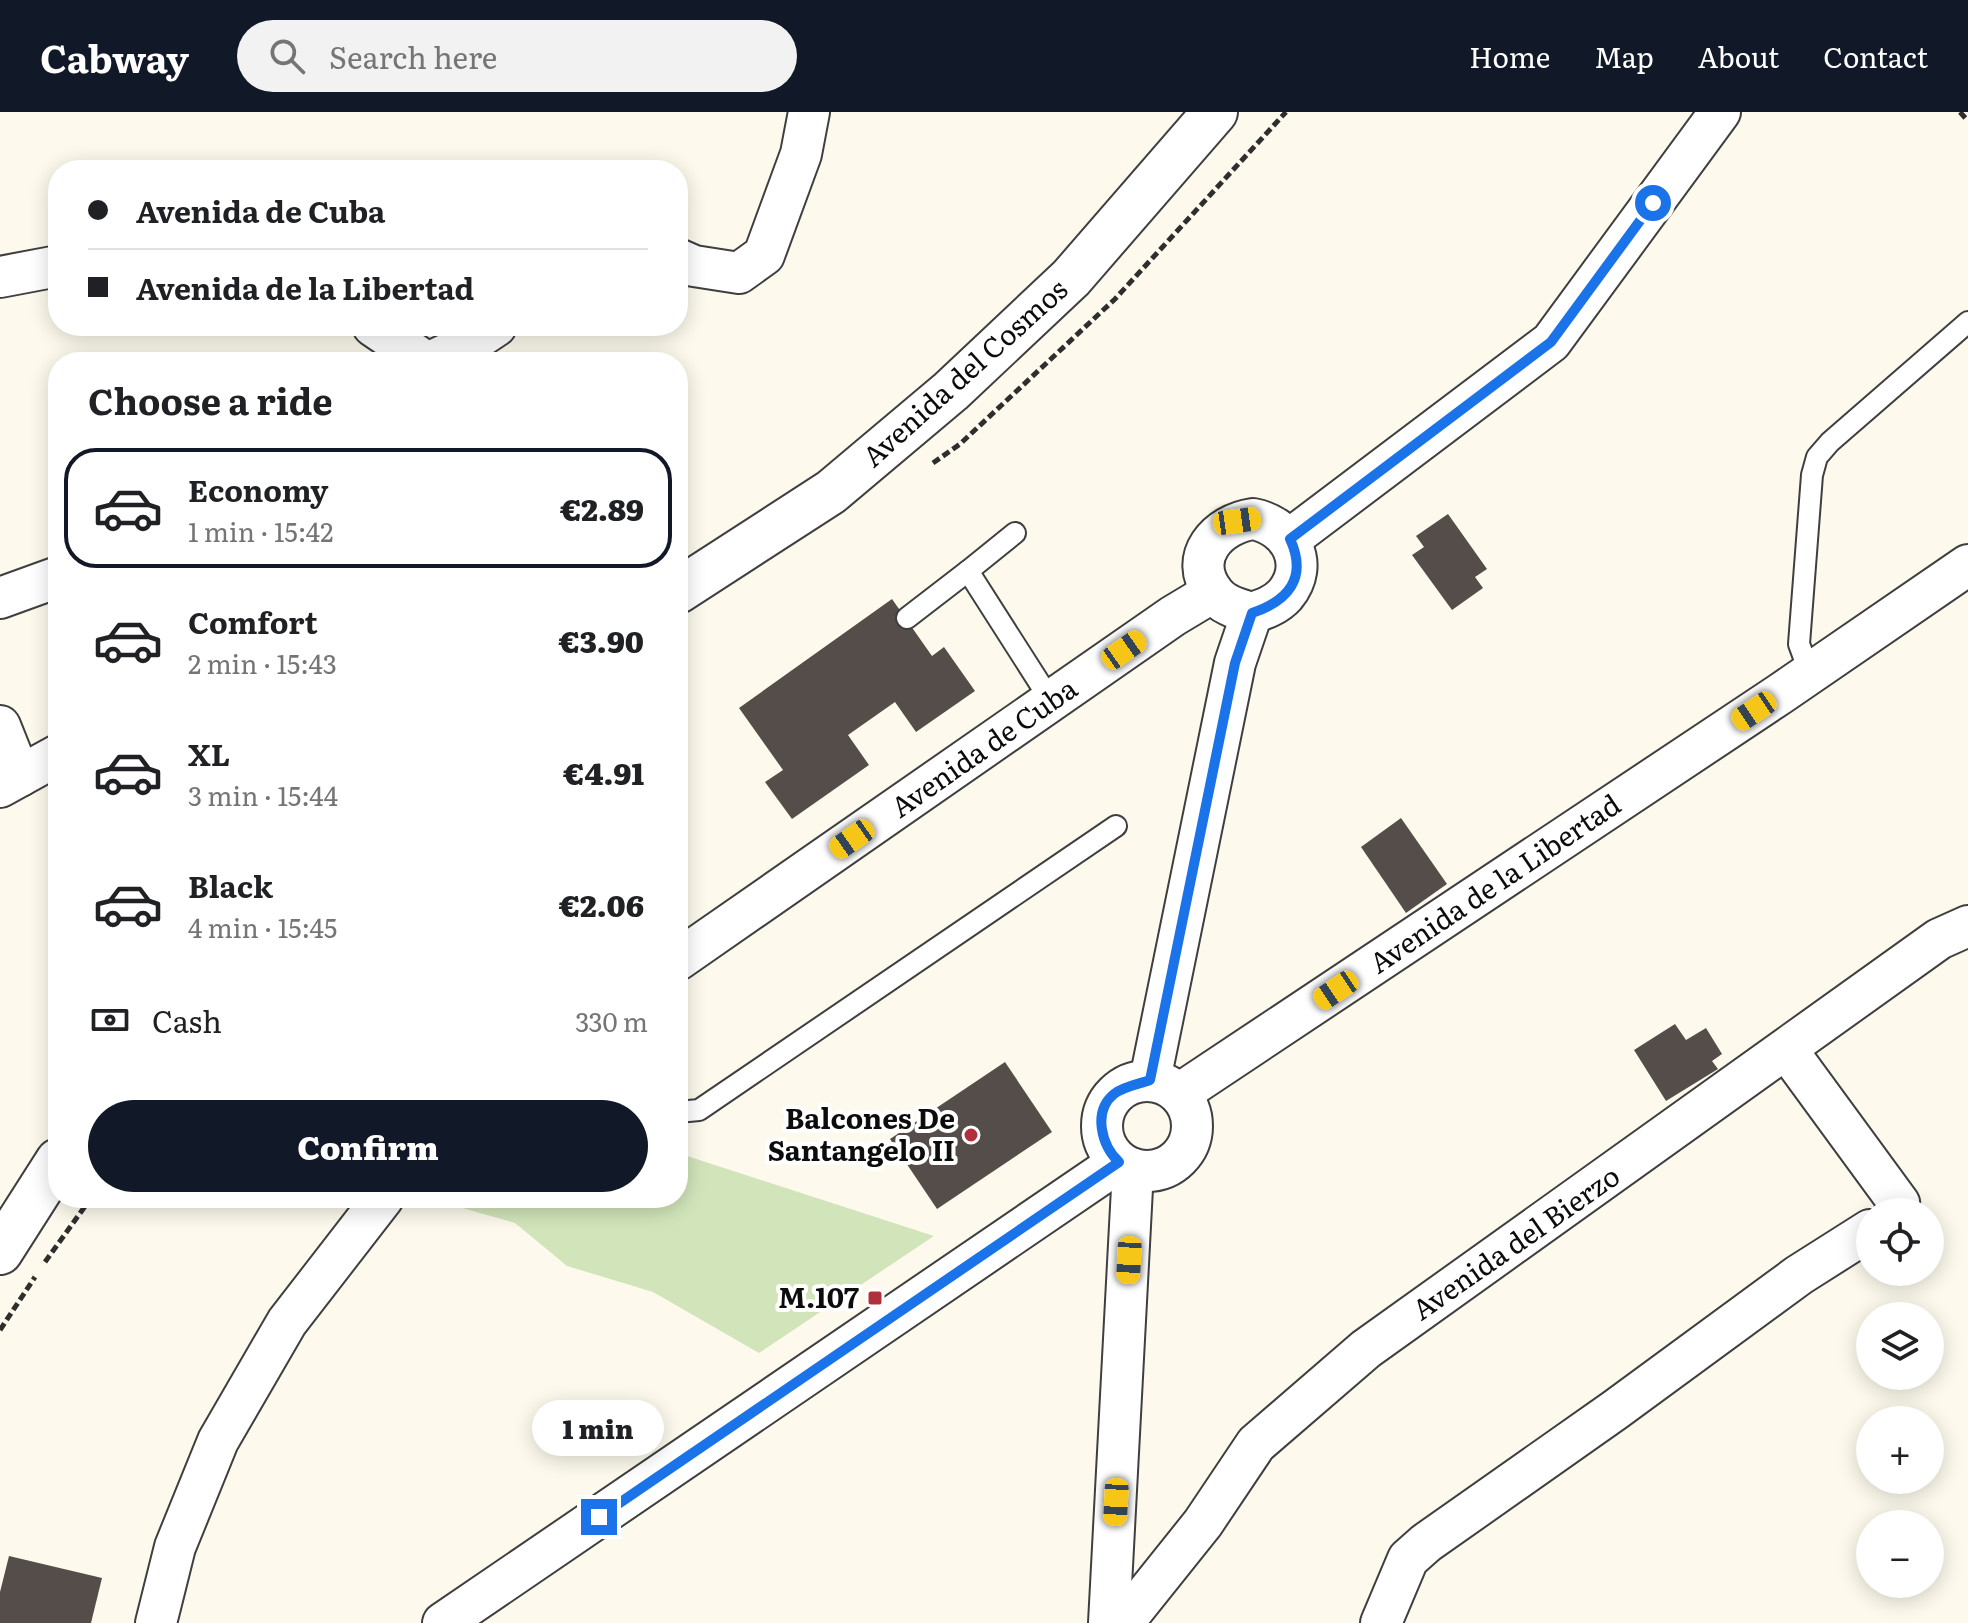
<!DOCTYPE html>
<meta charset="utf-8">
<style>
:root{--surface:#fff;--page:#f2f2f2;--text:#202124;--muted:#757577;--line:#e0e0e0;--accent:#111827}
body{margin:0;font-family:Literata,serif;background:var(--page);color:var(--text);height:100vh;display:flex;flex-direction:column;font-size:30px;white-space:nowrap}
*{box-sizing:border-box;margin:0}
p{font-size:26px;color:var(--muted)}
.icon{flex:none;width:44px;height:44px;fill:none;stroke:currentColor;stroke-width:2;stroke-linecap:round;stroke-linejoin:round}
.map{position:relative;flex:1;overflow:hidden}
.drawer{position:absolute;left:48px;top:240px;width:640px;height:856px;display:flex;flex-direction:column;background:var(--surface);border-radius:32px;box-shadow:0 4px 20px #0003}
.drawer>*{flex:none}
.banner{position:absolute;left:48px;top:48px;width:640px;height:176px;border-radius:32px;box-shadow:0 4px 20px #0003;display:grid;align-content:center;height:176px;padding:0 40px;background:var(--surface)}
.controls{position:absolute;left:1856px;top:1086px;display:grid;gap:16px}
.controls a{display:grid;place-items:center;width:88px;height:88px;border-radius:50%;background:var(--surface);box-shadow:0 4px 20px #0003;font-size:40px}
.end{position:absolute;width:36px;height:36px;margin:-18px;border:10px solid #1a73e8;background:#fff;box-shadow:0 0 0 4px #fff}
.from{border-radius:50%}
.bubble{position:absolute;height:56px;border-radius:28px;background:var(--surface);box-shadow:0 4px 20px #0003;font-size:26px;font-weight:800;line-height:56px;text-align:center}
.car{position:absolute;width:24px;height:48px;margin:-24px -12px;border-radius:10px;box-shadow:0 0 6px 2px #0007;background:linear-gradient(#f5c518 24%,#345 0 40%,#f5c518 0 76%,#345 0 86%,#f5c518 0)}
.banner b{display:flex;align-items:center;gap:28px;height:76px;font-size:30px}
.banner b+b{border-top:2px solid var(--line)}
.banner i{width:20px;height:20px;background:var(--text)}
ul{padding:0;list-style:none}
li{display:flex;align-items:center;gap:24px;height:120px;margin:0 16px 12px;padding:0 24px;border:4px solid transparent;border-radius:32px}
li div{flex:1}
li b{display:block;font-size:30px}
li em{font-style:normal;font-weight:800}
li.on{border-color:var(--accent)}
li>.icon{width:72px;height:72px;stroke-width:1.5}
h2{padding:0 40px;font-size:36px;line-height:96px}
.pay{display:flex;align-items:center;gap:20px;height:88px;padding:0 40px;font-size:30px}
.pay p{margin-inline-start:auto}
.action{display:flex;gap:16px;margin-top:auto;padding:16px 40px}
.action a{flex:1;height:92px;border-radius:48px;background:var(--accent);color:#fff;font-size:32px;font-weight:800;line-height:92px;text-align:center}
header{display:flex;align-items:center;gap:48px;box-sizing:border-box;height:112px;padding:0 40px;background:var(--accent);color:#fff}
header strong{font-size:38px}
nav{display:flex;gap:44px;margin-inline-start:auto;font-size:28px}
.search{width:560px;height:72px;background:var(--page);display:flex;align-items:center;gap:20px;box-sizing:border-box;padding:0 28px;border-radius:44px;color:var(--muted);font-size:30px}
.map>svg:first-child{display:block}
.green{fill:#d2e5ba}
.building{fill:#544d49}
.lines{fill:none;stroke-linecap:round;stroke-linejoin:round}
.service-casing{stroke:#3f3f3f;stroke-width:24}
.minor-casing{stroke:#3f3f3f;stroke-width:44}
.tertiary-casing{stroke:#3f3f3f;stroke-width:48}
.path{stroke:#2e2e2e;stroke-width:5;stroke-dasharray:8 4;stroke-linecap:butt}
.service{stroke:#fff;stroke-width:20}
.minor{stroke:#fff;stroke-width:40}
.tertiary{stroke:#fff;stroke-width:44}
.route{stroke:#1a73e8;stroke-width:10}
.poi-dot{fill:#b0303b;stroke:#fff;stroke-width:3}
.labels{text-anchor:middle;stroke-width:8;stroke-linejoin:round;paint-order:stroke}
.street-label{font-size:28px;fill:#0c0c0c;stroke:#fff}
.poi-label{font-size:28px;font-weight:bold;fill:#0c0c0c;stroke:#fff;text-anchor:end}
</style>
<header>
<strong>Cabway</strong>
<div class="search"><svg class="icon" aria-label="search" viewBox="0 0 24 24"><circle cx="10" cy="10" r="6"/><path d="M15 15l6 6"/></svg>Search here</div>
<nav><a>Home</a><a>Map</a><a>About</a><a>Contact</a></nav>
</header>
<div class="map">
<svg width="1968" height="1511" viewBox="0 0 1968 1511">
<rect width="100%" height="100%" fill="#fdfaed"/>
<polygon class="green" points="678,1041 934,1124 759,1241 653,1180 567,1154 515,1111 431,1087 678,1086"/>
<g class="building">
<polygon points="1448,402 1487,457 1475,465 1483,476 1452,498 1412,443 1424,435 1416,424"/>
<polygon points="892,487 932,544 944,535 975,579 916,620 895,590 848,623 869,653 792,707 765,670 783,658 739,596"/>
<polygon points="1401,706 1447,772 1406,801 1361,735"/>
<polygon points="1675,912 1686,928 1706,916 1722,942 1712,949 1718,957 1666,989 1634,938"/>
<polygon points="1005,950 1052,1020 937,1097 890,1027"/>
<polygon points="9,1444 102,1466 91,1511 0,1511 0,1480"/>
</g>
<g class="lines">
<g class="service-casing">
<g id="service">
<polyline points="968,459 1015,421"/>
<polyline points="907,506 968,459 1051,589"/>
<polyline points="1810,562 1799,532 1812,363 1817,345 1830,330 1968,210"/>
<polyline points="678,1000 699,998 1116,714"/>
</g>
</g>
<g class="minor-casing">
<g id="minor">
<polyline points="678,147 694,154 739,161 764,143 801,42 809,0"/>
<polyline points="0,165 58,154"/>
<polyline points="373,214 426,250"/>
<polyline points="430,250 472,230 496,214"/>
<path d="M1253 407C1290 414 1311 452 1285 483 1276 493 1264 497 1252 501 1238 497 1222 493 1213 480 1187 445 1218 412 1253 407Z"/>
<polyline points="1290,427 1551,230 1720,0"/>
<polyline points="0,486 58,465"/>
<polyline points="0,614 20,664"/>
<polyline points="0,675 58,643"/>
<polyline points="678,848 1173,504 1213,480"/>
<polyline points="1787,938 1899,1091 1895,1100"/>
<polyline points="1150,968 1235,551 1252,501"/>
<circle cx="1147" cy="1014" r="45"/>
<polyline points="1179,982 1780,582 1968,453"/>
<polyline points="156,1511 175,1435 218,1329 287,1210 383,1086"/>
<polyline points="443,1511 1119,1050"/>
<polyline points="1109,1511 1133,1057"/>
<polyline points="1123,1511 1203,1411 1256,1332 1366,1237 1939,827 1968,814"/>
<polyline points="1381,1511 1408,1447 1426,1431 1615,1298 1799,1163 1870,1118"/>
</g>
</g>
<g class="tertiary-casing">
<g id="tertiary">
<polyline points="678,479 831,380 951,279 1071,166 1215,0"/>
<polyline points="0,1140 58,1049"/>
</g>
</g>
<g class="path">
<polyline points="1960,0 1968,9"/>
<polyline points="933,351 960,332 1115,187 1286,0"/>
<polyline points="45,1150 91,1086"/>
<polyline points="0,1218 35,1165"/>
</g>
<use href="#service" class="service"/>
<use href="#minor" class="minor"/>
<use href="#tertiary" class="tertiary"/>
</g>
<g class="lines">
<path class="route" d="M599 1405 1119 1050C1102 1034 1092 1000 1114 982 1122 975 1139 972 1150 968L1235 551 1252 501C1288 489 1308 466 1290 427L1551 230 1653 91"/>
</g>
<g class="poi-dot">
<circle cx="971" cy="1023" r="8"/>
<rect x="867" y="1178" width="16" height="16" rx="4"/>
</g>
<g class="labels">
<g class="street-label">
<text transform="translate(965 261) rotate(-42)" y="10">Avenida del Cosmos</text>
<text transform="translate(984 636) rotate(-35)" y="10">Avenida de Cuba</text>
<text transform="translate(1495 772) rotate(-34)" y="10">Avenida de la Libertad</text>
<text transform="translate(1516 1131) rotate(-35)" y="10">Avenida del Bierzo</text>
</g>
<g class="poi-label">
<text x="955" y="1017">Balcones De<tspan x="955" dy="32">Santangelo II</tspan></text>
<text x="859" y="1196">M.107</text>
</g>
</g>
</svg>
<div class="controls">
<a><svg class="icon" aria-label="locate" viewBox="0 0 24 24"><circle cx="12" cy="12" r="6"/><path d="M12 2v4M12 18v4M2 12h4M18 12h4"/></svg></a>
<a><svg class="icon" aria-label="layers" viewBox="0 0 24 24"><path d="M12 4l9 5-9 5-9-5zM3 14l9 5 9-5"/></svg></a>
<a>+</a>
<a>−</a>
</div>
<i class="end from" style="left:1653px;top:91px"></i>
<i class="end" style="left:599px;top:1405px"></i>
<div class="bubble" style="left:532px;top:1288px;width:132px">1 min</div>
<i class="car" style="left:1237px;top:409px;rotate:82deg"></i>
<i class="car" style="left:1124px;top:538px;rotate:55deg"></i>
<i class="car" style="left:1754px;top:599px;rotate:236deg"></i>
<i class="car" style="left:852px;top:727px;rotate:235deg"></i>
<i class="car" style="left:1336px;top:878px;rotate:236deg"></i>
<i class="car" style="left:1129px;top:1148px;rotate:183deg"></i>
<i class="car" style="left:1116px;top:1390px;rotate:183deg"></i>
<div class="banner">
<b><i class="from"></i>Avenida de Cuba</b>
<b><i></i>Avenida de la Libertad</b>
</div>
<section class="drawer">
<h2>Choose a ride</h2>
<ul>
<li class="on"><svg class="icon" aria-label="car" viewBox="0 0 24 24"><path d="M5 17H2v-5l4-1 3-4h7l3 4 3 1v5h-3M9 17h6M6 11h13"/><circle cx="7" cy="17" r="2"/><circle cx="17" cy="17" r="2"/></svg><div><b>Economy</b><p>1 min · 15:42</p></div><em>€2.89</em></li>
<li><svg class="icon" aria-label="car" viewBox="0 0 24 24"><path d="M5 17H2v-5l4-1 3-4h7l3 4 3 1v5h-3M9 17h6M6 11h13"/><circle cx="7" cy="17" r="2"/><circle cx="17" cy="17" r="2"/></svg><div><b>Comfort</b><p>2 min · 15:43</p></div><em>€3.90</em></li>
<li><svg class="icon" aria-label="car" viewBox="0 0 24 24"><path d="M5 17H2v-5l4-1 3-4h7l3 4 3 1v5h-3M9 17h6M6 11h13"/><circle cx="7" cy="17" r="2"/><circle cx="17" cy="17" r="2"/></svg><div><b>XL</b><p>3 min · 15:44</p></div><em>€4.91</em></li>
<li><svg class="icon" aria-label="car" viewBox="0 0 24 24"><path d="M5 17H2v-5l4-1 3-4h7l3 4 3 1v5h-3M9 17h6M6 11h13"/><circle cx="7" cy="17" r="2"/><circle cx="17" cy="17" r="2"/></svg><div><b>Black</b><p>4 min · 15:45</p></div><em>€2.06</em></li>
</ul>
<div class="pay"><svg class="icon" aria-label="cash" viewBox="0 0 24 24"><path d="M3 7h18v10H3z"/><circle cx="12" cy="12" r="2"/></svg>Cash<p>330 m</p></div>
<div class="action"><a>Confirm</a></div>
</section>
</div>
